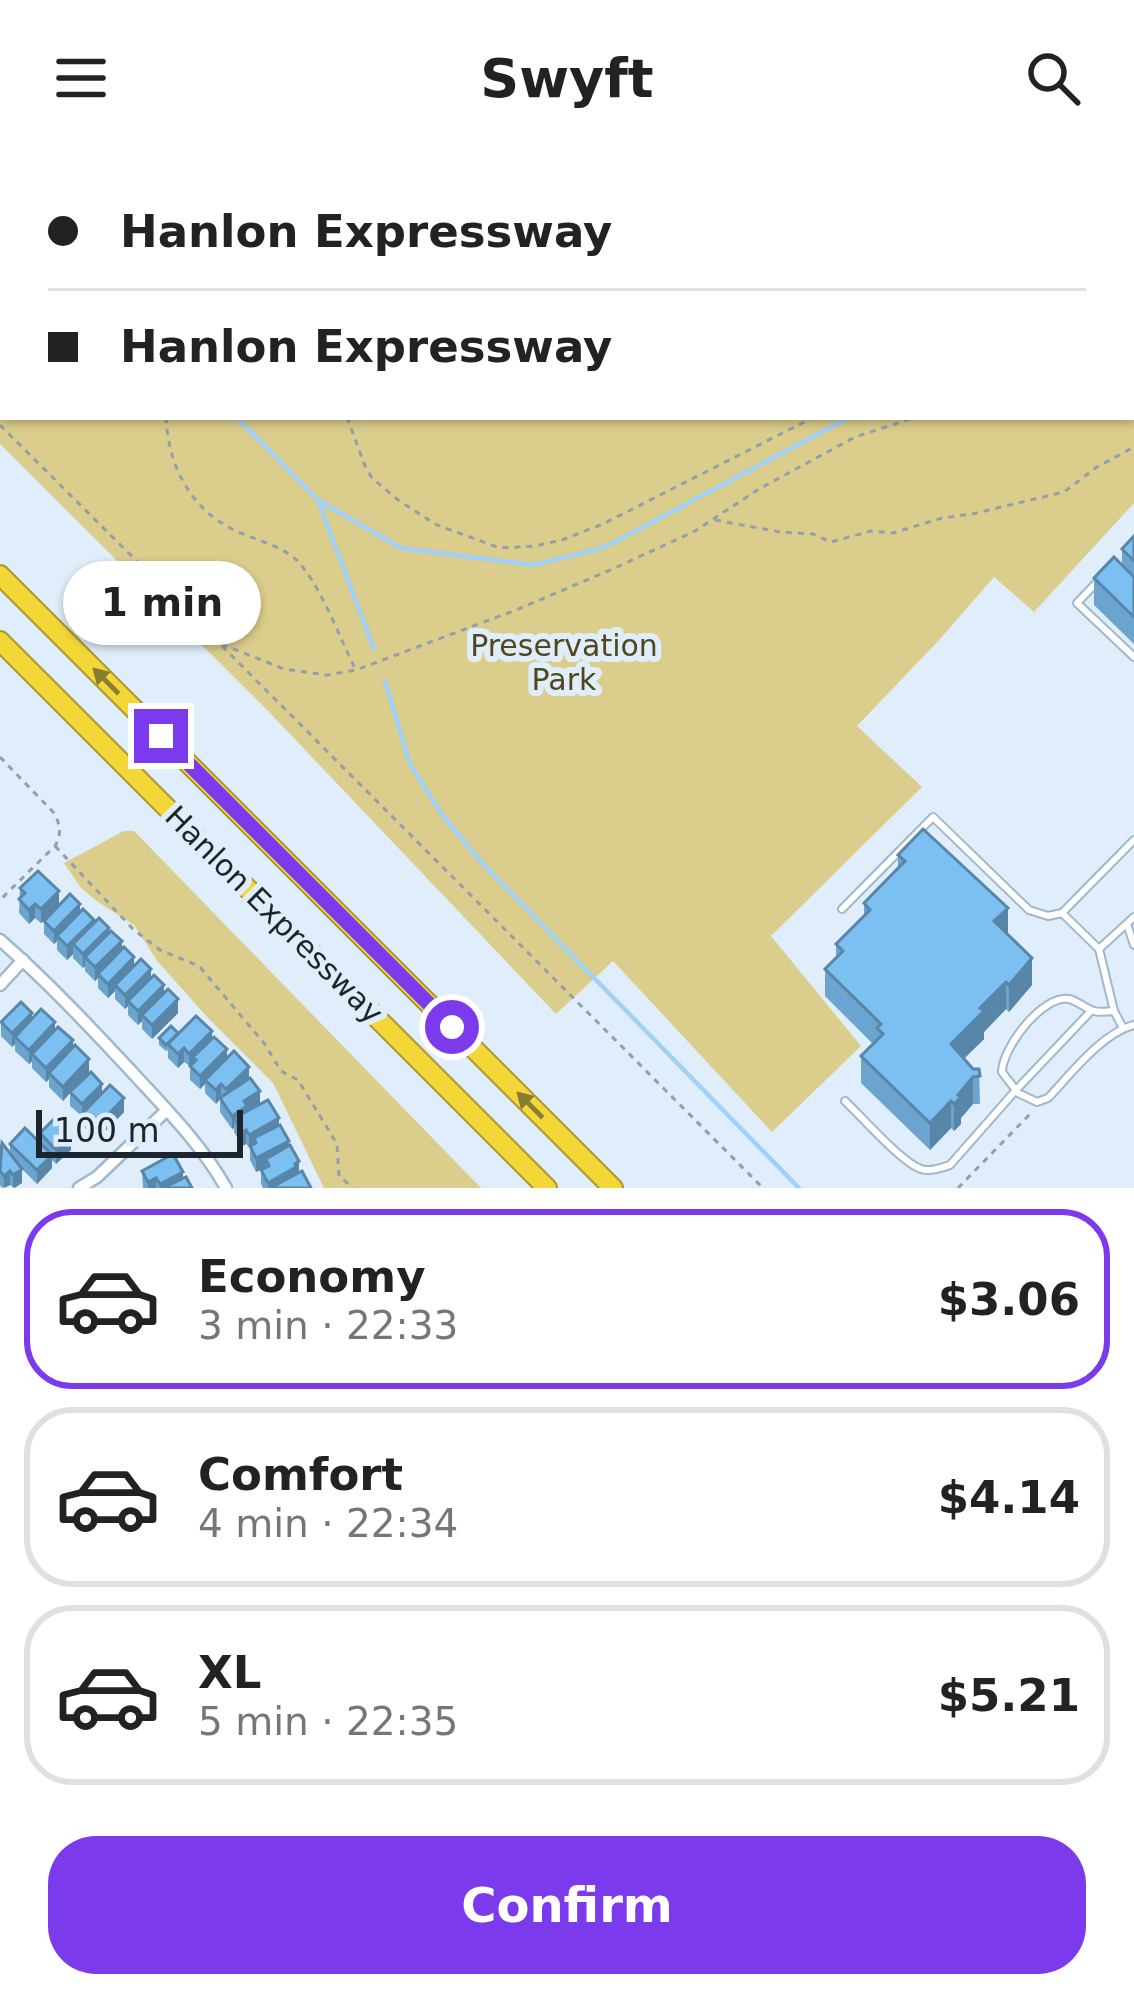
<!DOCTYPE html>
<meta charset="utf-8">
<style>
:root{--surface:#fff;--page:#f2f2f2;--text:#222;--muted:#767676;--line:#e0e0e0;--accent:#7c3aed}
body{margin:0;font-family:"DejaVu Sans",sans-serif;background:var(--page);color:var(--text);height:100vh;display:flex;flex-direction:column;font-size:45px;white-space:nowrap}
*{box-sizing:border-box;margin:0}
p{font-size:39px;color:var(--muted)}
.icon{flex:none;width:66px;height:66px;fill:none;stroke:currentColor;stroke-width:2;stroke-linecap:round;stroke-linejoin:round}
.map{position:relative;height:1032px;overflow:hidden}
.drawer{display:flex;flex-direction:column;background:var(--surface);flex:1}
.drawer>*{flex:none}
.top-card{position:absolute;left:0px;top:0px;width:1134px;height:264px;box-shadow:0 3px 9px #0004;display:grid;align-content:center;height:264px;padding:0 48px;background:var(--surface)}
.scale{position:absolute;left:36px;bottom:30px;width:207px;box-sizing:border-box;padding-left:12px;border:6px solid #1c252d;border-top:0;font-size:33px;line-height:42px;white-space:nowrap;color:#1c252d;-webkit-text-stroke:9px #dfeefa;paint-order:stroke}
.end{position:absolute;width:54px;height:54px;margin:-27px;border:15px solid #7c3aed;background:#fff;box-shadow:0 0 0 6px #fff}
.from{border-radius:50%}
.bubble{position:absolute;height:84px;border-radius:42px;background:var(--surface);box-shadow:0 3px 9px #0004;font-size:39px;font-weight:700;line-height:84px;text-align:center}
.top-card b{display:flex;align-items:center;gap:42px;height:114px;font-size:45px}
.top-card b+b{border-top:3px solid var(--line)}
.top-card i{width:30px;height:30px;background:var(--text)}
ul{padding:21px 0 0;list-style:none}
li{display:flex;align-items:center;gap:36px;height:180px;margin:0 24px 18px;padding:0 24px;border:6px solid var(--line);border-radius:48px}
li div{flex:1}
li b{display:block;font-size:45px}
li em{font-style:normal;font-weight:700}
li.current{border-color:var(--accent)}
li>.icon{width:108px;height:108px;stroke-width:1.5}
.button{display:flex;gap:24px;margin-top:auto;padding:24px 48px}
.button a{flex:1;height:138px;border-radius:48px;background:var(--accent);color:#fff;font-size:48px;font-weight:700;line-height:138px;text-align:center}
header{display:flex;justify-content:space-between;align-items:center;height:156px;padding:0 48px;background:var(--surface);font-size:54px;font-weight:700}
.map>svg:first-child{display:block}
.green{fill:#dbcd8b;fill-rule:evenodd}
.lines{fill:none;stroke-linecap:round;stroke-linejoin:round}
.stream{stroke:#a1d1f8;stroke-width:4.5}
.service-casing{stroke:#a0b8cc;stroke-width:10}
.minor-casing{stroke:#a0b8cc;stroke-width:15}
.motorway-casing{stroke:#a89833;stroke-width:22}
.path{stroke:#93a0aa;stroke-width:3;stroke-dasharray:6 6;stroke-linecap:butt}
.service{stroke:#fff;stroke-width:6}
.minor{stroke:#fff;stroke-width:10}
.motorway{stroke:#f4d636;stroke-width:18}
.wall{fill:#6ba4cf}
.shaded-wall{fill:#5786a9}
.building{fill:#7cbff1;stroke:#5786a9;stroke-width:3}
.oneway{fill:#887e32}
.route{stroke:#7c3aed;stroke-width:15}
.labels{text-anchor:middle;stroke-width:12;stroke-linejoin:round;paint-order:stroke}
.park-label{font-size:30px;fill:#50471d;stroke:#dfeefa}
.street-label{font-size:30px;fill:#1c252d;stroke:#dfeefa}
</style>
<header><svg class="icon" aria-label="menu" viewBox="0 0 24 24"><path d="M4 6h16M4 12h16M4 18h16"/></svg>Swyft<svg class="icon" aria-label="search" viewBox="0 0 24 24"><circle cx="10" cy="10" r="6"/><path d="M15 15l6 6"/></svg></header>
<div class="map">
<svg width="1134" height="1032" viewBox="0 0 1134 1032">
<rect width="100%" height="100%" fill="#dfeefa"/>
<g class="green">
<path d="M0 0H1134V347L1034 456 994 421 940 483 857 570 922 631 771 780 861 890 772 976 613 805 556 858 270 557 0 288ZM3 3H1131V261H3Z"/>
<polygon points="124,675 134,675 481,1032 324,1032 273,927 209,863 158,806 134,769 98,746 81,732 64,707"/>
</g>
<g class="lines">
<g class="stream">
<polyline points="489,0 495,0"/>
<polyline points="1131,231 1134,231"/>
<polyline points="236,261 318,344 401,392 533,409 594,394 613,387 850,261"/>
<polyline points="318,344 374,493"/>
<polyline points="385,525 410,608 443,660 483,708 799,1032"/>
</g>
<g class="service-casing">
<g id="service">
<polyline points="1099,424 1077,447 1134,501"/>
<polyline points="842,753 933,661 1029,754 1048,760 1062,757 1099,793"/>
<polyline points="1062,757 1134,684"/>
<polyline points="1127,768 1134,789"/>
<path d="M1114 855C1107 855 1101 857 1094 855 1086 853 1078 845 1069 843 1043 838 1002 892 1002 916L1018 937 1037 946 1048 942C1071 918 1102 877 1134 869"/>
<polyline points="1123,872 1114,855 1099,793 1134,761"/>
<path d="M845 945C862 961 901 1006 921 1013 930 1016 941 1012 950 1009L1016 934 1091 855"/>
</g>
</g>
<g class="minor-casing">
<g id="minor">
<path d="M0 784C47 825 89 870 132 916 165 952 202 989 226 1032"/>
<polyline points="0,829 23,804"/>
<polyline points="79,1032 97,1021 167,954"/>
</g>
</g>
<g class="motorway-casing">
<g id="motorway">
<polyline points="0,419 613,1032"/>
<polyline points="0,485 547,1032"/>
</g>
</g>
<g class="path">
<polyline points="42,0 46,3"/>
<polyline points="0,57 3,58"/>
<polyline points="0,136 3,138"/>
<polyline points="1131,213 1134,213"/>
<polyline points="1131,248 1134,248"/>
<path d="M166 261C168 308 189 352 234 374 253 383 276 388 293 401 318 421 340 484 356 514"/>
<polyline points="347,261 365,310 372,322 398,344 437,369 500,392 535,390 562,384 603,368 814,261"/>
<polyline points="0,269 219,487 284,513 327,519 356,514 516,454 615,412 695,375 759,333 855,281 916,261"/>
<polyline points="715,364 780,376 813,378 831,386 871,375 893,377 942,362 972,358 1064,336 1097,311 1134,291"/>
<polyline points="222,490 763,1032"/>
<path d="M0 601 55 658C60 670 62 678 55 690L0 744"/>
<polyline points="55,690 133,773 160,794 199,810 264,887 281,915 298,924 337,988 339,1020 353,1032"/>
<polyline points="958,1032 1032,956"/>
</g>
<use href="#service" class="service"/>
<use href="#minor" class="minor"/>
<use href="#motorway" class="motorway"/>
</g>
<g class="wall">
<polygon points="1134,380 1134,488 1094,449 1094,422 1122,409 1122,393"/>
<polygon points="898,699 1008,778 1032,829 1009,856 1006,853 984,876 984,883 964,903 973,913 979,913 980,948 973,948 961,962 961,968 954,975 951,972 930,994 861,927 861,900 873,888 825,840 825,813 836,802 836,788 864,760 864,747 898,713"/>
<polygon points="20,732 59,749 41,767 35,762 29,768 19,757"/>
<polygon points="80,757 109,777 134,809 151,821 178,857 152,883 142,873 142,865 138,869 128,859 128,850 125,853 115,843 115,835 108,842 98,832 98,822 95,825 85,815 85,810 83,812 73,802 73,798 67,804 57,794 57,785 54,788 44,778 44,765"/>
<polygon points="32,862 55,874 73,892 102,936 124,956 97,984 83,970 83,961 70,950 70,937 63,945 49,931 49,923 46,926 32,912 32,905 29,908 15,895 15,888 12,891 1,880 1,866"/>
<polygon points="178,877 212,883 227,902 249,923 260,949 279,969 299,1017 311,1032 263,1032 261,1028 261,1014 266,1011 256,1016 250,1004 250,992 246,988 242,990 234,976 234,972 232,973 220,956 220,943 216,948 205,937 205,928 200,933 190,924 190,910 184,906 178,912 168,902 168,894 166,895 159,889 159,882"/>
<polygon points="40,977 71,994 56,1008 52,1004 52,1012 37,1028 22,1013 22,1027 15,1032 10,1029 2,1032 0,1029 0,988 10,998 10,988 40,986"/>
<polygon points="142,1015 183,1023 192,1032 143,1032"/>
</g>
<g class="shaded-wall">
<polygon points="59,735 59,749 41,767 41,753"/>
<polygon points="35,748 35,762 29,768 29,754"/>
<polygon points="80,748 80,762 57,780 57,785 54,788 54,775"/>
<polygon points="1008,752 1008,779 994,765"/>
<polygon points="94,764 94,777 73,788 73,798 67,804 67,790"/>
<polygon points="109,772 109,786 85,801 85,810 83,812 83,798"/>
<polygon points="122,785 122,799 98,818 98,822 95,825 95,811"/>
<polygon points="134,801 134,815 115,829 115,835 108,842 108,828"/>
<polygon points="1032,802 1032,829 1009,856 1009,829"/>
<polygon points="151,813 151,827 128,845 128,850 125,853 125,839"/>
<polygon points="1006,826 1006,853 984,876 984,883 951,915 951,888 980,852"/>
<polygon points="164,829 164,842 142,859 142,865 138,869 138,855"/>
<polygon points="178,843 178,857 152,883 152,869"/>
<polygon points="32,857 32,871 15,881 15,888 12,891 12,877"/>
<polygon points="55,866 55,880 32,898 32,905 29,908 29,894"/>
<polygon points="212,875 212,889 193,901 193,907 189,911 189,898"/>
<polygon points="73,884 73,898 49,917 49,923 46,926 46,912"/>
<polygon points="184,892 184,906 178,912 178,898"/>
<polygon points="227,893 227,907 205,924 205,928 200,933 200,920"/>
<polygon points="89,903 89,916 63,945 63,931"/>
<polygon points="249,911 249,924 226,947 226,933"/>
<polygon points="973,921 973,948 961,962 961,968 954,975 954,948 958,939"/>
<polygon points="102,928 102,942 83,957 82,962 82,948"/>
<polygon points="221,928 221,942 216,948 216,934"/>
<polygon points="260,935 260,949 234,962 234,972 232,973 232,960 244,945"/>
<polygon points="124,942 124,956 97,984 97,970"/>
<polygon points="951,945 951,972 930,994 930,967"/>
<polygon points="279,962 279,976 254,982 254,990 249,992 249,979"/>
<polygon points="246,974 246,988 242,990 242,976"/>
<polygon points="71,980 71,994 56,1008 56,994"/>
<polygon points="289,985 289,999 266,1003 266,1011 256,1016 256,1002"/>
<polygon points="52,999 52,1012 37,1028 37,1014"/>
<polygon points="299,1005 299,1019 272,1032 268,1032 268,1027"/>
<polygon points="22,1013 22,1027 13,1032 13,1019"/>
<polygon points="10,1015 10,1029 4,1032 4,1020"/>
<polygon points="183,1016 183,1030 178,1032 160,1032 160,1028"/>
<polygon points="156,1022 156,1032 148,1032 148,1026"/>
</g>
<g class="building">
<polygon points="1134,380 1134,405 1122,393"/>
<polygon points="1114,401 1134,421 1134,461 1094,422"/>
<polygon points="923,673 1008,752 994,765 1032,802 1009,829 1006,826 980,852 984,855 951,888 973,913 979,913 980,920 973,921 958,939 961,941 954,948 951,945 930,967 861,900 883,878 877,872 881,868 825,813 843,795 836,788 870,754 864,747 905,705 898,699"/>
<polygon points="38,715 59,735 41,753 35,748 29,754 19,743 25,737 20,732"/>
<polygon points="70,738 80,748 54,775 44,765"/>
<polygon points="83,753 94,764 67,790 57,780"/>
<polygon points="99,762 109,772 83,798 73,788"/>
<polygon points="111,775 122,785 95,811 85,801"/>
<polygon points="124,791 134,801 108,828 98,818"/>
<polygon points="141,803 151,813 125,839 115,829"/>
<polygon points="154,819 164,829 138,855 128,845"/>
<polygon points="168,833 178,843 152,869 142,859"/>
<polygon points="21,846 32,857 12,877 1,866"/>
<polygon points="41,853 55,866 29,894 15,881"/>
<polygon points="196,860 212,875 189,898 184,892 178,898 168,888"/>
<polygon points="171,870 178,877 166,889 159,882"/>
<polygon points="58,871 73,884 46,912 32,898"/>
<polygon points="214,881 227,893 200,920 190,910 196,904 193,901"/>
<polygon points="75,889 89,903 63,931 49,917"/>
<polygon points="234,895 249,911 226,933 221,928 216,934 205,924"/>
<polygon points="91,916 102,928 82,948 70,936"/>
<polygon points="250,922 260,935 244,945 247,950 232,960 220,942"/>
<polygon points="110,929 124,942 97,970 83,957"/>
<polygon points="268,944 279,962 249,979 246,974 242,976 234,962"/>
<polygon points="54,963 71,980 56,994 40,977"/>
<polygon points="280,969 289,985 256,1002 250,990 256,987 254,982"/>
<polygon points="25,972 52,999 37,1014 10,988"/>
<polygon points="2,987 22,1013 13,1019 10,1015 4,1020 0,1015"/>
<polygon points="290,989 299,1005 295,1008 296,1011 268,1027 261,1014 269,1010 266,1003"/>
<polygon points="173,998 183,1016 160,1028 156,1022 148,1026 142,1015"/>
<polygon points="302,1015 311,1032 273,1032 272,1031"/>
<polygon points="186,1021 192,1032 163,1032"/>
</g>
<defs><path id="oneway-solid" d="M-6-.8H1V-3.2L6.5 0L1 3.2V.8H-6Z" transform="scale(3)"/></defs>
<g class="oneway">
<use href="#oneway-solid" transform="translate(106 525) rotate(-135)"/>
<use href="#oneway-solid" transform="translate(530 949) rotate(-135)"/>
</g>
<g class="lines">
<polyline class="route" points="161,580 452,871"/>
</g>
<g class="labels">
<g class="park-label">
<text x="564" y="500">Preservation<tspan x="564" dy="34">Park</tspan></text>
</g>
<g class="street-label">
<text transform="translate(274 759) rotate(45)" y="10">Hanlon Expressway</text>
</g>
</g>
</svg>
<div class="scale">100 m</div>
<i class="end from" style="left:452px;top:871px"></i>
<i class="end" style="left:161px;top:580px"></i>
<div class="bubble" style="left:63px;top:405px;width:198px">1 min</div>
<div class="top-card">
<b><i class="from"></i>Hanlon Expressway</b>
<b><i></i>Hanlon Expressway</b>
</div>
</div>
<section class="drawer">
<ul>
<li class="current"><svg class="icon" aria-label="car" viewBox="0 0 24 24"><path d="M5 17H2v-5l4-1 3-4h7l3 4 3 1v5h-3M9 17h6M6 11h13"/><circle cx="7" cy="17" r="2"/><circle cx="17" cy="17" r="2"/></svg><div><b>Economy</b><p>3 min · 22:33</p></div><em>$3.06</em></li>
<li><svg class="icon" aria-label="car" viewBox="0 0 24 24"><path d="M5 17H2v-5l4-1 3-4h7l3 4 3 1v5h-3M9 17h6M6 11h13"/><circle cx="7" cy="17" r="2"/><circle cx="17" cy="17" r="2"/></svg><div><b>Comfort</b><p>4 min · 22:34</p></div><em>$4.14</em></li>
<li><svg class="icon" aria-label="car" viewBox="0 0 24 24"><path d="M5 17H2v-5l4-1 3-4h7l3 4 3 1v5h-3M9 17h6M6 11h13"/><circle cx="7" cy="17" r="2"/><circle cx="17" cy="17" r="2"/></svg><div><b>XL</b><p>5 min · 22:35</p></div><em>$5.21</em></li>
</ul>
<div class="button"><a>Confirm</a></div>
</section>
